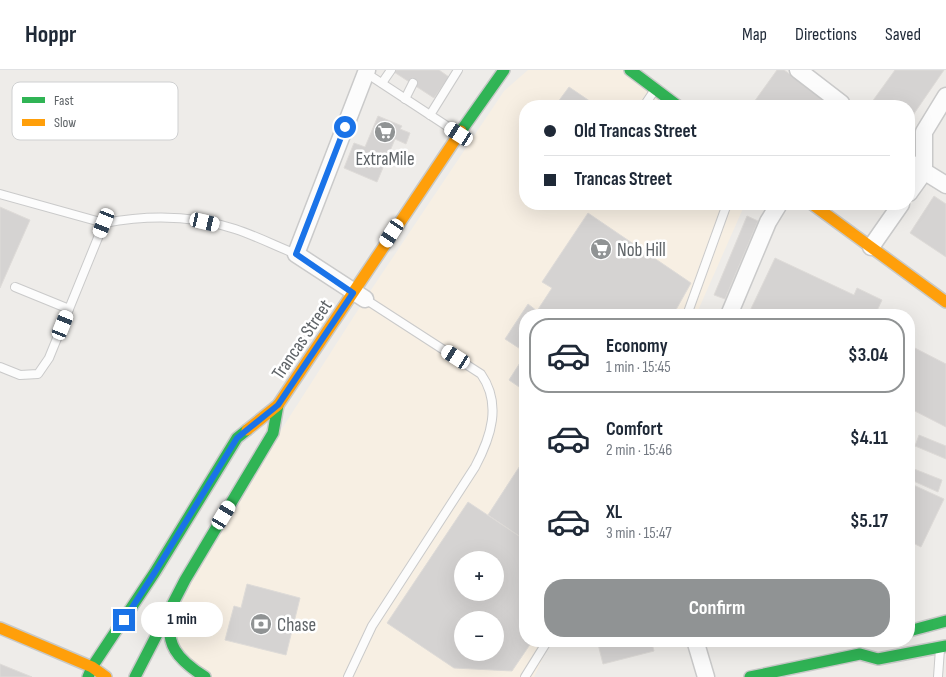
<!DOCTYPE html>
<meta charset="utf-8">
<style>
:root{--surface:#fff;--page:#f2f2f3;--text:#1f2937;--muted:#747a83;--line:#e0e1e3;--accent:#909394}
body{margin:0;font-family:"Sofia Sans Condensed",sans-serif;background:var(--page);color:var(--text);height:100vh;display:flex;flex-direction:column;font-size:19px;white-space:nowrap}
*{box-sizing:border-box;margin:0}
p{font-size:16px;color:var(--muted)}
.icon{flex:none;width:28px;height:28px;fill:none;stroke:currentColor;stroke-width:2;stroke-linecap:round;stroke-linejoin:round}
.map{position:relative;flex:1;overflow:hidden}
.panel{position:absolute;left:519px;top:239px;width:396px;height:338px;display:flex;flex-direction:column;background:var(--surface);border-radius:20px;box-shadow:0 5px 20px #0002}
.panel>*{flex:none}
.top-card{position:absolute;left:519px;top:30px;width:396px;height:110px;border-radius:20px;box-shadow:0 5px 20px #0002;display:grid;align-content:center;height:110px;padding:0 25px;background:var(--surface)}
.fabs{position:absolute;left:454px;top:481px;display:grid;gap:10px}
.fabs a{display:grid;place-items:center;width:50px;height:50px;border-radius:50%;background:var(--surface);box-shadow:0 5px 20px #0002;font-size:25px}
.end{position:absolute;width:22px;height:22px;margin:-11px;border:6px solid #1a73e8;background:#fff;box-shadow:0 0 0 2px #fff}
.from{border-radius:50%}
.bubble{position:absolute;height:35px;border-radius:18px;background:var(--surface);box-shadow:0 5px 20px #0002;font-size:16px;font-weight:700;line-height:35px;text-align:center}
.car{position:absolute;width:15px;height:30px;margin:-15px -8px;border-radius:6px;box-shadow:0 0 4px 1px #0007;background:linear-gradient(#fff 24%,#345 0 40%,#fff 0 76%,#345 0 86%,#fff 0)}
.top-card b{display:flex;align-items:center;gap:18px;height:48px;font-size:19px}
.top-card b+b{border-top:1px solid var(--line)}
.top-card i{width:12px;height:12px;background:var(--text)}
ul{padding:9px 0 0;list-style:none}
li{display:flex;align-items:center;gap:15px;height:75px;margin:0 10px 8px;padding:0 15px;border:2px solid transparent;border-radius:20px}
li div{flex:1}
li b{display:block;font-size:19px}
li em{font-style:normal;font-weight:700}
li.on{border-color:var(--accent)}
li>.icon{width:45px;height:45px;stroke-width:1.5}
.primary-button{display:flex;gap:10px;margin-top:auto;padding:10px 25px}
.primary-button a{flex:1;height:58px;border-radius:20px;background:var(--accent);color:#fff;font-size:20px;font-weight:700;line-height:58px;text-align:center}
header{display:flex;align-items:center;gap:30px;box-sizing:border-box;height:70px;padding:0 25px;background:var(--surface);border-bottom:1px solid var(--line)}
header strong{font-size:24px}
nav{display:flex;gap:28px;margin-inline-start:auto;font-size:18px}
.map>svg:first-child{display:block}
.commercial{fill:#f7efe3;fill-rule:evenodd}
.building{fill:#d5d3d2;stroke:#dedbd8;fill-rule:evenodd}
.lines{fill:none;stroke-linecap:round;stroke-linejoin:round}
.lane-casing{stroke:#cacaca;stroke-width:10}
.street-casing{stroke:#cacaca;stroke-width:19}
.fast-casing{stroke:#c8c9c8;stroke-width:14}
.slow-casing{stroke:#c8c9c8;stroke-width:14}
.lane{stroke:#fcfcfc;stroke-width:8}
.street{stroke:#fcfcfc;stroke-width:16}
.fast{stroke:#30b455;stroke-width:11}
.slow{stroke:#ff9f0a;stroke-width:11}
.route{stroke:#1a73e8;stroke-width:6}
.labels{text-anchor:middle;stroke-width:5;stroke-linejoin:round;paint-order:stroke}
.poi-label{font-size:19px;fill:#5e6367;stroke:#fff;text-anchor:start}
.street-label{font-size:19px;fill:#5e6367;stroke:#fff}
.key{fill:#fff;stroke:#cfd0d1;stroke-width:1}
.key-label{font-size:14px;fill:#5e6367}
</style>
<header>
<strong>Hoppr</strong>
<nav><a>Map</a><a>Directions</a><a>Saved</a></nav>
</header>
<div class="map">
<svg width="946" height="607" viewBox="0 0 946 607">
<rect width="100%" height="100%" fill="#eeece9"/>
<path class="commercial" d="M528 0H630L678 36H525V134H745L696 245H525V570H551L534 607H205L174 580 185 510 365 229 504 21ZM462 490H495V522H462ZM462 550H495V582H462Z"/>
<g class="building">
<polygon points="395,0 439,0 449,7 434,28 394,2"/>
<polygon points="777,0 784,0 834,36 760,36 754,32"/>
<polygon points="895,0 944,0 909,51 909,36 869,36"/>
<polygon points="569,17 597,36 555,36"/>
<polygon points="378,46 402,56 400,59 410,63 406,74 395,69 377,112 344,98 354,73 365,77"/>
<polygon points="934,126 946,134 946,187 910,163"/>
<polygon points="0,137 30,150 0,218"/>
<polygon points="588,143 691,213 673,245 525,245 525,282 505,269 528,234 537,241 552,218 542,212"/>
<polygon points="747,146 758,151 725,229 714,225"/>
<polygon points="775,188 854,225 857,218 882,230 875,245 748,245"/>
<polygon points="909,275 946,294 946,357 909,338"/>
<polygon points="525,285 525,321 509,310"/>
<polygon points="919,365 946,376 946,389 915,376"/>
<polygon points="525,388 525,470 488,445"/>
<polygon points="909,397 942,410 938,422 909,409"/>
<polygon points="909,413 944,429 921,477 909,471"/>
<path d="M468 432 525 470V570H533L512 601 454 598 387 553ZM462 490H495V522H462ZM462 550H495V582H462Z"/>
<polygon points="247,514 300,528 286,585 225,570 234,536 241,538"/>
<polygon points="597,570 651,570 654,581 603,594"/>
<polygon points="0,594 32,607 0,607"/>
</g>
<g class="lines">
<g class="lane-casing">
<g id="lane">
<polyline points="366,3 456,62"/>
<polyline points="382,13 391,0"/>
<polyline points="405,29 413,13"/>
<polyline points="644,36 654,21"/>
<polyline points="430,45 458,0"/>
<polyline points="0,124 104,153"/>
<polyline points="15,217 69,239"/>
<polyline points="687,245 727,134"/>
<path d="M0 297 20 305 38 304 49 288 104 153C147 145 193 145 235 159 256 166 276 176 296 184"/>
<path d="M348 607 372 556 475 397C491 367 502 334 481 304L365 229"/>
<polyline points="525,607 548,570"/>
<polyline points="938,607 940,579"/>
</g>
</g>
<g class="street-casing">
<g id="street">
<polyline points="798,0 841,33 841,36"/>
<polyline points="909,92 946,115"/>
<polyline points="909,123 924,102 924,62 946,26"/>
<polyline points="871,177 901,134"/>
<polyline points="365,229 296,184 367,0"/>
<polyline points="729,245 768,152 779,134"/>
<polyline points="695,570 706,607"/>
</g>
</g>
<g class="fast-casing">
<g id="fast">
<polyline points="630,0 678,36"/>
<polyline points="461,61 504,0"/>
<path d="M172 541C163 574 178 590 205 607"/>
<polyline points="909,561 946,551"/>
<polyline points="88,607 92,597 155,502 237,368 247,360"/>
<polyline points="135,607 185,510 273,363 278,335"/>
<polyline points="750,607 860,584 878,589 946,576"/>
</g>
</g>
<g class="slow-casing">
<g id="slow">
<polyline points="812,134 946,232"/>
<polyline points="247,360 278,335 461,61"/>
<polyline points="0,558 92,597 106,607"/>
</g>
</g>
<use href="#lane" class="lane"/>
<use href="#street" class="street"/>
<use href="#fast" class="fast"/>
<use href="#slow" class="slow"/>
</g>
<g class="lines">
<polyline class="route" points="124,550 155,502 237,368 278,335 353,223 296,184 345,57"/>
</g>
<defs>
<g id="supermarket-disc" transform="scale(1.125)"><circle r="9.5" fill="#909394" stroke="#fff"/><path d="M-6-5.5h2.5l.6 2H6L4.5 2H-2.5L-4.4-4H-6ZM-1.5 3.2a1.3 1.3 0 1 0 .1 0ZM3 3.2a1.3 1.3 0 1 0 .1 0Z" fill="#fff"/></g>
<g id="bank-disc" transform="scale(1.125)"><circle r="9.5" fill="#909394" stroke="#fff"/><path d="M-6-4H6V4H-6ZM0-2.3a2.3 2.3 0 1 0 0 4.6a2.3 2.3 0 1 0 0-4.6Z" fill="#fff"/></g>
</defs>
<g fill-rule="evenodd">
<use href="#supermarket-disc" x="385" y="62"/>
<use href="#supermarket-disc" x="601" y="179"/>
<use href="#bank-disc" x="261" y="554"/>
</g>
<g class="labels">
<g class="poi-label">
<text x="385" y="95" text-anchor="middle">ExtraMile</text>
<text x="617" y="186">Nob Hill</text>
<text x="277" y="561">Chase</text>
</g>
<g class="street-label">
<text transform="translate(301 269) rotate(-56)" y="7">Trancas Street</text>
</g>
</g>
<rect x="12" y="12" width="166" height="58" rx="8" class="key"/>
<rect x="22" y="27" width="23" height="6" fill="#30b455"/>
<rect x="22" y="49" width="23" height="7" fill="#ff9f0a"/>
<g class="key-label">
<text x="54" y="35">Fast</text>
<text x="54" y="57">Slow</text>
</g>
</svg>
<div class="fabs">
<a>+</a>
<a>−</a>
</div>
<i class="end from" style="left:345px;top:57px"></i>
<i class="end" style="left:124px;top:550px"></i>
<div class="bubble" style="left:141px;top:532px;width:82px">1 min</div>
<i class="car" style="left:459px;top:64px;rotate:302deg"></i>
<i class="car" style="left:205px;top:152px;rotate:103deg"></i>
<i class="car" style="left:104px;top:153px;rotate:202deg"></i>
<i class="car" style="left:392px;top:163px;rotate:213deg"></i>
<i class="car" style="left:63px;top:255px;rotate:22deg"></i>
<i class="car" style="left:456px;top:287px;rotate:302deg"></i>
<i class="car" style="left:224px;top:445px;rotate:31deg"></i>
<div class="top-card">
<b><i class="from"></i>Old Trancas Street</b>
<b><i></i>Trancas Street</b>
</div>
<section class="panel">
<ul>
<li class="on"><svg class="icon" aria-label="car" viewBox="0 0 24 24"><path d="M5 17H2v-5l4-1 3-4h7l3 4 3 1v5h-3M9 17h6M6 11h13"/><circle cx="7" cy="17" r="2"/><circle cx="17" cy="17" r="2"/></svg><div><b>Economy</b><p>1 min · 15:45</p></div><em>$3.04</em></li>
<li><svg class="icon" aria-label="car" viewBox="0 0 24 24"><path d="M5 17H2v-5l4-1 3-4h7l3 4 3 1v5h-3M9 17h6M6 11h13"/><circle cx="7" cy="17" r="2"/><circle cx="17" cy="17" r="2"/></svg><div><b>Comfort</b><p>2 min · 15:46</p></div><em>$4.11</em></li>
<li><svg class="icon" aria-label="car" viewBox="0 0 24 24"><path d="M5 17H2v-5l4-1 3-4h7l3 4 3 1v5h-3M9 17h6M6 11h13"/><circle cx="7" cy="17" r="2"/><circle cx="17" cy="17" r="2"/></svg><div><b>XL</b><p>3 min · 15:47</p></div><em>$5.17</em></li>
</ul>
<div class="primary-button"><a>Confirm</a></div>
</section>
</div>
